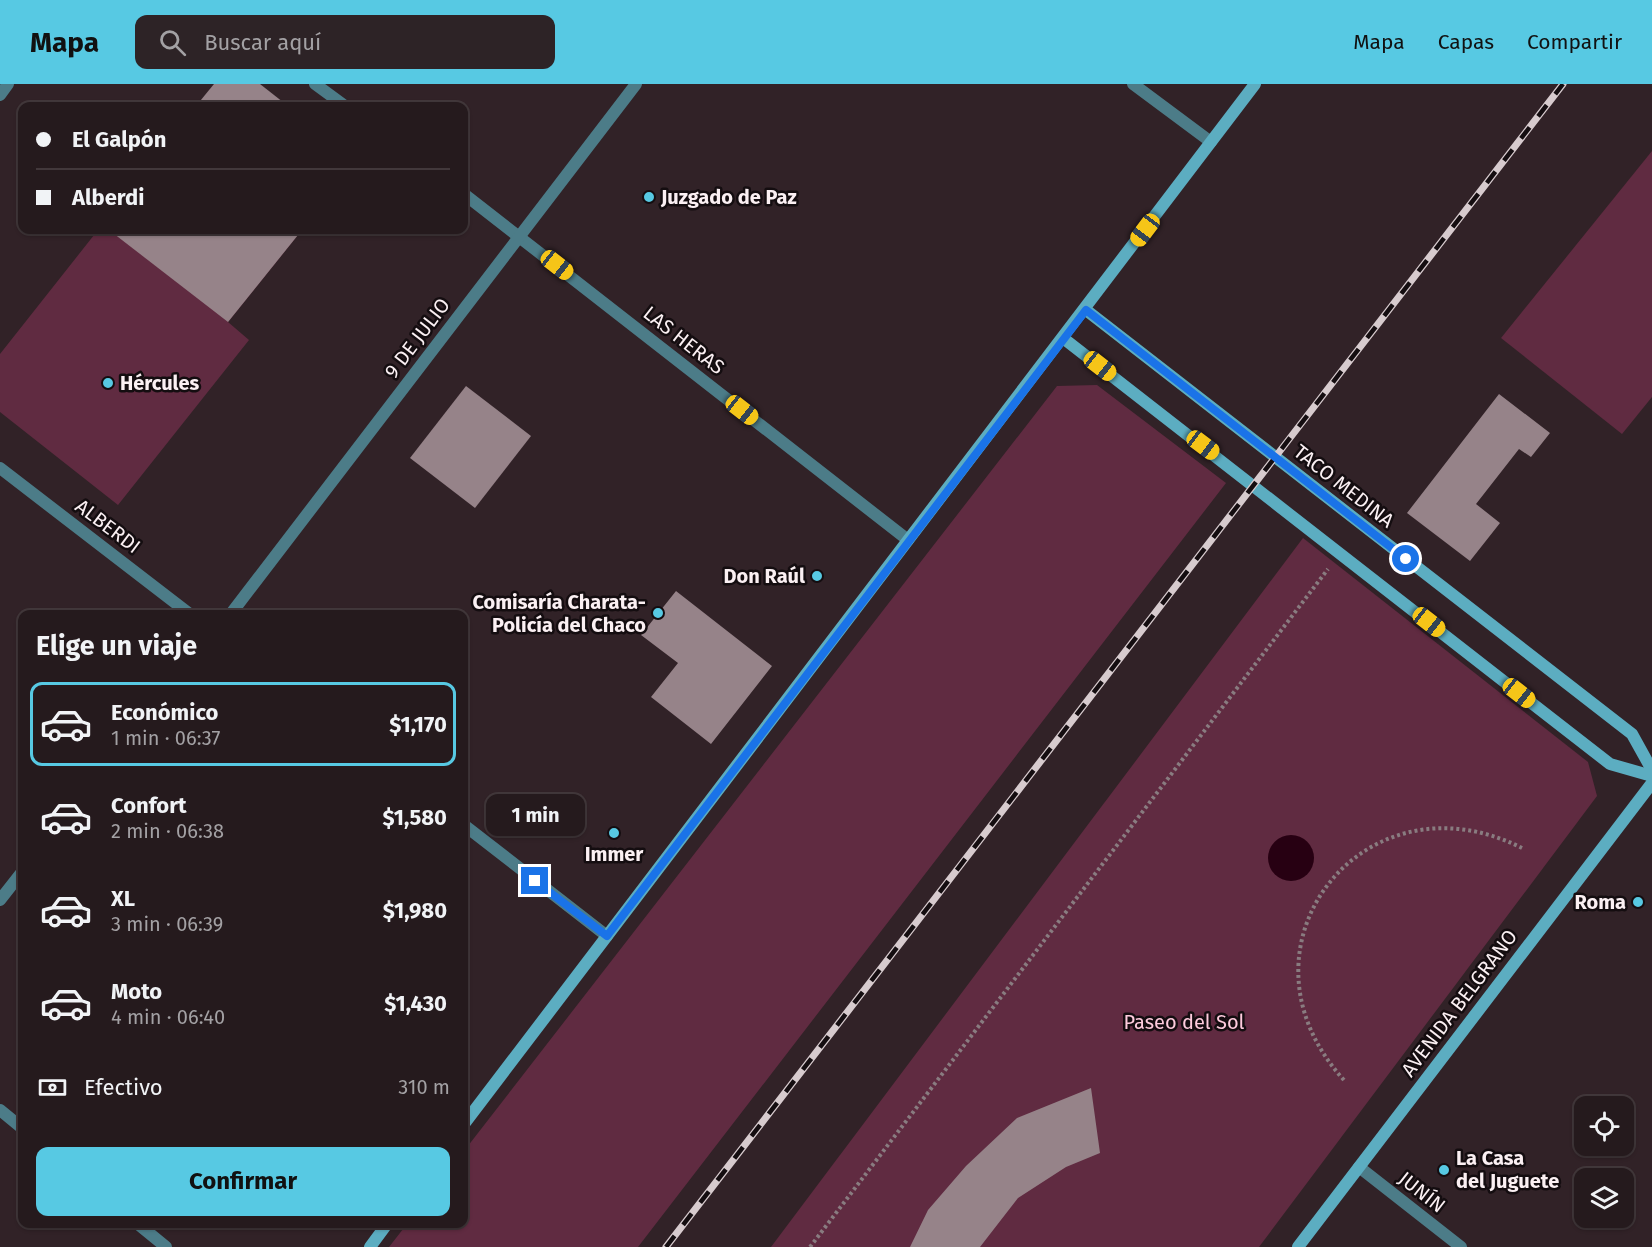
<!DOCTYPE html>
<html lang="es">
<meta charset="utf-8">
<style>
:root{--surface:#251a1d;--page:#2d2326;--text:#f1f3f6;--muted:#a3a1a4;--line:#42383b;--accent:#57c9e3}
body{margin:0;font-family:"Fira Sans",sans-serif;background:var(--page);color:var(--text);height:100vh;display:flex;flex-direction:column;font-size:22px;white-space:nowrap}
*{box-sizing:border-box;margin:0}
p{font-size:20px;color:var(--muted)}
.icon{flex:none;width:33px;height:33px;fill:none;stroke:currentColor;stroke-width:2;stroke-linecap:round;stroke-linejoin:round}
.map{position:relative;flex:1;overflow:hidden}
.side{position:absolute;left:18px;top:526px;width:450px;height:618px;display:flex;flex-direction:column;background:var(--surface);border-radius:12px;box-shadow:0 2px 4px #0004,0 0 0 2px var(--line)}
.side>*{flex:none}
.guide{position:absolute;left:18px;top:18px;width:450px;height:132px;border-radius:12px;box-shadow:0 2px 4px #0004,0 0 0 2px var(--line);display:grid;align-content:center;height:132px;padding:0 18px;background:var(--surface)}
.controls{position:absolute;left:1574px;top:1012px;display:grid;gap:12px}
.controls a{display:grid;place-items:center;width:60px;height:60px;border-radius:12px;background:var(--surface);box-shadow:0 2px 4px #0004,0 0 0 2px var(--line);font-size:30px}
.end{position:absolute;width:27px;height:27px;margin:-14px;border:8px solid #1a73e8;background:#fff;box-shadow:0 0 0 3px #fff}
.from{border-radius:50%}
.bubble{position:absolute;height:42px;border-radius:12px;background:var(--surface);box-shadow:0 2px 4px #0004,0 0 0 2px var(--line);font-size:20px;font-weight:700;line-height:42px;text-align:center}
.car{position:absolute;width:18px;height:36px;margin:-18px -9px;border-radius:8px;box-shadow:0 0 4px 2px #0007;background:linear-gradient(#f5c518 24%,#345 0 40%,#f5c518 0 76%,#345 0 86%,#f5c518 0)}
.guide b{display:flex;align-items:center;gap:21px;height:57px;font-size:22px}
.guide b+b{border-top:2px solid var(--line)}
.guide i{width:15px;height:15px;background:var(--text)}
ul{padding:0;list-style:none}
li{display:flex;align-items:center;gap:18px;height:84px;margin:0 12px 9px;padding:0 6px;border:3px solid transparent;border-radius:12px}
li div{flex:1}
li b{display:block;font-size:22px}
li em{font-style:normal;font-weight:700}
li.selected{border-color:var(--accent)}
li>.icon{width:54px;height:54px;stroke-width:1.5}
h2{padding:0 18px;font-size:27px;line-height:72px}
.pay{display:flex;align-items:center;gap:15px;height:66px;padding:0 18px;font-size:22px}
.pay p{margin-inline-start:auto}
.button{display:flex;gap:12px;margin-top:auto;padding:12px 18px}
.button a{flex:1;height:69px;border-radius:12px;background:var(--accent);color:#111;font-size:24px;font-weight:700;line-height:69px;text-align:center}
header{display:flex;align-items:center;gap:36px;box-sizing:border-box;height:84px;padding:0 30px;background:var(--accent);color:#111}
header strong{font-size:28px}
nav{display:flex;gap:33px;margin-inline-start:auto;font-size:21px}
.search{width:420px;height:54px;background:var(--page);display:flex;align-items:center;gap:15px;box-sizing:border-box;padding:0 21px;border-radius:12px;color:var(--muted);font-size:22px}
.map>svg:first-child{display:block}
.green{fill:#602b41}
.water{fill:#270012}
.building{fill:#968389}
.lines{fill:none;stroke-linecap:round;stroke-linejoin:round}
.path{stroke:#897c80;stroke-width:4;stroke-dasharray:3 3;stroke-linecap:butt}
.minor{stroke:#4c7c88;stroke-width:12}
.tertiary{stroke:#4c7c88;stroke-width:12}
.secondary{stroke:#5cadc1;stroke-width:12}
.rail-casing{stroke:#d7cbce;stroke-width:7}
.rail{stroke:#140d10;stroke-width:4.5;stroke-dasharray:14;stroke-linecap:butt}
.route{stroke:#1a73e8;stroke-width:8}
.poi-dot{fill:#57c9e3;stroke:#140d10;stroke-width:2}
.labels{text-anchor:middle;stroke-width:5;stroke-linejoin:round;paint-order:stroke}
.poi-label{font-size:20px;font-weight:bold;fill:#fbf0f3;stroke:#140d10;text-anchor:start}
.street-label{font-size:20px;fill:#fbf0f3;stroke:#140d10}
.park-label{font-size:20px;fill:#fecbdd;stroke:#140d10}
</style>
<header>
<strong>Mapa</strong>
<div class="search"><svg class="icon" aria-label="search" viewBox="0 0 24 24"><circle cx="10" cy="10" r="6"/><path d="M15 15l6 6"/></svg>Buscar aquí</div>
<nav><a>Mapa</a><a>Capas</a><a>Compartir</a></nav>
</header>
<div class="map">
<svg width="1652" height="1163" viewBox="0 0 1652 1163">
<rect width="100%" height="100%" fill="#312227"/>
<g class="green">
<polygon points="1652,67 1652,313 1622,350 1501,254"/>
<polygon points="98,146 302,146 228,238 249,256 118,421 0,328 0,270"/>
<polygon points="1097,301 1226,399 638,1163 389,1163 407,1140 464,1140 464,1067 1057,302"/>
<polygon points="1303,454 1588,678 1597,712 1259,1163 771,1163"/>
</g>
<circle class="water" cx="1291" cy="774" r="23"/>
<g class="building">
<polygon points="214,0 260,0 288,22 196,22"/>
<polygon points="109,146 302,146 228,238"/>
<polygon points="466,302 531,352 475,424 410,374"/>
<polygon points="1499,310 1550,349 1531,373 1519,365 1476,420 1500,439 1470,477 1407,429"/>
<polygon points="676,507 772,582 711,660 651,613 678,579 641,551"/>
<polygon points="1091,1004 1100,1069 1066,1083 1018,1114 980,1163 910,1163 928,1126 966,1082 1017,1034"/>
</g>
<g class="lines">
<g class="path">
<path d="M1344 996C1223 864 1363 684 1522 764"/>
<polyline points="810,1163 1328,485"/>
</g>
<g class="minor">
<polyline points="315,0 345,22"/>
<polyline points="1133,0 1211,58"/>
<polyline points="0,11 8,0"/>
<polyline points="464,110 908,456"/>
<polyline points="0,384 191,531"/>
<polyline points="230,531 636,0"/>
<polyline points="464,741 607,852"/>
<polyline points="0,816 22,788"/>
<polyline points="1359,1083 1461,1163"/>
</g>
<g class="tertiary">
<polyline points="0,1026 22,1044"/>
<polyline points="138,1140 166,1163"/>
</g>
<g class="secondary">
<polyline points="1086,226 1632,650 1652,686"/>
<polyline points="1063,254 1610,680 1652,692"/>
<polyline points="464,1040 1255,0"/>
<polyline points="370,1163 387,1140"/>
<polyline points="1298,1163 1652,699"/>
</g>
<g class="rail-casing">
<polyline id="rail" points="666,1163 1563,0"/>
</g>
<use href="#rail" class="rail"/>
</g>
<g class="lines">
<polyline class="route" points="535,797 607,852 1086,226 1406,475"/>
</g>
<g class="poi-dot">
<circle cx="649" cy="113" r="6"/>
<circle cx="108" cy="299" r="6"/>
<circle cx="817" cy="492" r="6"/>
<circle cx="658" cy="529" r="6"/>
<circle cx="614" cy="749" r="6"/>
<circle cx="1638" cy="818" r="6"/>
<circle cx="1444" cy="1086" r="6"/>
</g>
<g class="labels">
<g class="poi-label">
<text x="661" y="120">Juzgado de Paz</text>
<text x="120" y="306">Hércules</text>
<text x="805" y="499" text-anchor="end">Don Raúl</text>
<text x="646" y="525" text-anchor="end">Comisaría Charata-<tspan x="646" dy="23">Policía del Chaco</tspan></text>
<text x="614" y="777" text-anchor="middle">Immer</text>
<text x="1626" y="825" text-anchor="end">Roma</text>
<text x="1456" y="1081">La Casa<tspan x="1456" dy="23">del Juguete</tspan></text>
</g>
<g class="street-label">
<text transform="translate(417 254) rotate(-53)" y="7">9 DE JULIO</text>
<text transform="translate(684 256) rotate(38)" y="7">LAS HERAS</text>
<text transform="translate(1344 402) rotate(38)" y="7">TACO MEDINA</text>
<text transform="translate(108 442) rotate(37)" y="7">ALBERDI</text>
<text transform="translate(1459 919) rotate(-53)" y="7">AVENIDA BELGRANO</text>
<text transform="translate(1422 1108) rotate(38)" y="7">JUNÍN</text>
</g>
<g class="park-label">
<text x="1184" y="945">Paseo del Sol</text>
</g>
</g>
</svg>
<div class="controls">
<a><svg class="icon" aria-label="locate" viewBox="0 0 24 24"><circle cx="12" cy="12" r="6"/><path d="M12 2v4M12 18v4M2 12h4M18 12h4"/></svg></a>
<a><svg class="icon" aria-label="layers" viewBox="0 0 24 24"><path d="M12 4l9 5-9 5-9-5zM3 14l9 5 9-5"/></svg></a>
</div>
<i class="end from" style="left:1406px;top:475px"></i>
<i class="end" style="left:535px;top:797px"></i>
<div class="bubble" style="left:486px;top:710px;width:99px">1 min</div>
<i class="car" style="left:1145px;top:146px;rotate:217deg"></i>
<i class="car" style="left:557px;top:181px;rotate:128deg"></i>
<i class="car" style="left:1100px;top:282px;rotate:128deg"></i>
<i class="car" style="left:742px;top:326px;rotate:128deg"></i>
<i class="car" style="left:1203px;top:361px;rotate:127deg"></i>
<i class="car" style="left:1429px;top:538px;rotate:128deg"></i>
<i class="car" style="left:1519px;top:609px;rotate:128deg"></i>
<div class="guide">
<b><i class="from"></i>El Galpón</b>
<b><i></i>Alberdi</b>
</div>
<section class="side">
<h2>Elige un viaje</h2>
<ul>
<li class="selected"><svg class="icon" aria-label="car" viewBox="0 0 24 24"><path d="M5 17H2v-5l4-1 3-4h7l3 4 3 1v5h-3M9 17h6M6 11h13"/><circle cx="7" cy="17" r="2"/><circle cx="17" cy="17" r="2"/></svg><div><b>Económico</b><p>1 min · 06:37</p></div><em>$1,170</em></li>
<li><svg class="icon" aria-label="car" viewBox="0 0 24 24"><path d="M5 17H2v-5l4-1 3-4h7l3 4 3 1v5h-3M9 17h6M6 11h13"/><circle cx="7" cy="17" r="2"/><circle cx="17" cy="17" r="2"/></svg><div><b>Confort</b><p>2 min · 06:38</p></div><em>$1,580</em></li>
<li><svg class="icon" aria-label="car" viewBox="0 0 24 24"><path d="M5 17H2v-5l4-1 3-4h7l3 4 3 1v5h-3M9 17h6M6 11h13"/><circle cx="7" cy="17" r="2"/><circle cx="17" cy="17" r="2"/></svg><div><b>XL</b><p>3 min · 06:39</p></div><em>$1,980</em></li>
<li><svg class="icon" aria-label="car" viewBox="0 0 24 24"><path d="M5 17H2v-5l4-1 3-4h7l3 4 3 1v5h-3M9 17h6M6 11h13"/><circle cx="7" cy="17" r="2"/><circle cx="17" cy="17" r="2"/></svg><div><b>Moto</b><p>4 min · 06:40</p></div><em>$1,430</em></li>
</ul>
<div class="pay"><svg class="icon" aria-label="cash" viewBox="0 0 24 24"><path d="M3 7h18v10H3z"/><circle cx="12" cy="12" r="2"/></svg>Efectivo<p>310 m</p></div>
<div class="button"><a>Confirmar</a></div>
</section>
</div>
